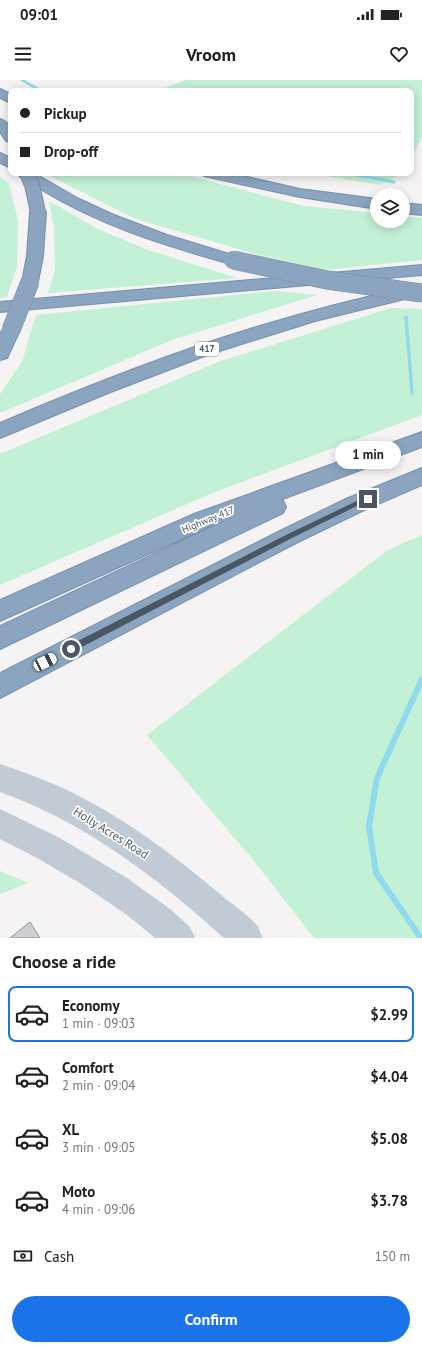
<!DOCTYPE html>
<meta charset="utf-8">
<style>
:root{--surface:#fff;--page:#f2f2f2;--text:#222;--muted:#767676;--line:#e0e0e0;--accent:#1a73e8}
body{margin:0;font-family:"PT Sans",sans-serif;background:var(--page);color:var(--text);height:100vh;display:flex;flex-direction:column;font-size:15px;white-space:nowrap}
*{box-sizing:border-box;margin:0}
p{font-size:13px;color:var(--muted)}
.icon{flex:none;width:22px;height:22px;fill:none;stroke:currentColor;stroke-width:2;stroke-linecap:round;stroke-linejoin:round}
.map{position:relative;height:858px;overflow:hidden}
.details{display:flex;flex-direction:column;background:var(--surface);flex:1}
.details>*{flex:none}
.top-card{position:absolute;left:8px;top:8px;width:406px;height:88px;border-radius:8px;box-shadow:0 2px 10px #0003;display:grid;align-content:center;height:88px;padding:0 12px;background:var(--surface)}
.tools{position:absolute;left:370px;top:108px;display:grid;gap:8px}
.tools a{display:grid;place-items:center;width:40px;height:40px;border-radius:50%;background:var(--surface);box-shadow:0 2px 10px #0003;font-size:20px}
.end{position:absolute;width:18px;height:18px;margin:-9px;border:5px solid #4a5661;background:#fff;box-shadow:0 0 0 2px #fff}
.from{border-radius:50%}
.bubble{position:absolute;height:28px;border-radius:14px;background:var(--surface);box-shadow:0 2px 10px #0003;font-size:13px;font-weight:800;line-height:28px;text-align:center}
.car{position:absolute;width:12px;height:24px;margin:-12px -6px;border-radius:5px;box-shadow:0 0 3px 1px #0007;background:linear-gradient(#fff 24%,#345 0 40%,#fff 0 76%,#345 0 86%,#fff 0)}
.top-card b{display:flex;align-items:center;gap:14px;height:38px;font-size:15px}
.top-card b+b{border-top:1px solid var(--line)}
.top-card i{width:10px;height:10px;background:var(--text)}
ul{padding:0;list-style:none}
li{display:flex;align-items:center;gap:12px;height:56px;margin:0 8px 6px;padding:0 4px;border:2px solid transparent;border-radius:8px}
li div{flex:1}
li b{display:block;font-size:15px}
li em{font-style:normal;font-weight:800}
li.active{border-color:var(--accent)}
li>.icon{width:36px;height:36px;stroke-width:1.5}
h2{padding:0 12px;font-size:18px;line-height:48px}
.pay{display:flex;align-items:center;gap:10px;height:44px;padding:0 12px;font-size:15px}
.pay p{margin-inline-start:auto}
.action{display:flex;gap:8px;margin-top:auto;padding:8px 12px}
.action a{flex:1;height:46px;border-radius:24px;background:var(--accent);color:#fff;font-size:16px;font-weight:800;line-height:46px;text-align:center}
.status{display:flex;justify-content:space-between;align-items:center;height:28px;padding:0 20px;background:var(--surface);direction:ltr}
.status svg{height:11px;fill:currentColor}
header{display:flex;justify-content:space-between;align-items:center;height:52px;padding:0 12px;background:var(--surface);font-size:18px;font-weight:800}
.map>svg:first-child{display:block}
.green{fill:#c3f1d5}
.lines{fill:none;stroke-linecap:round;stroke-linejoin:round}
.stream-far2{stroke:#90daee;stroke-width:3}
.stream-far1{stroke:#90daee;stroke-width:3.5}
.stream{stroke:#90daee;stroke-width:6}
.building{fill:#cdcfd5;stroke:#909195}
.motorway-casing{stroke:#7690ad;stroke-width:2}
.secondary{fill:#c1cbd6;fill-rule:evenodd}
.motorway{fill:#8ba5c1;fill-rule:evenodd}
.motorway-bridge-far1-casing{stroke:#7690ad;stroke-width:16;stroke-linecap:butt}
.motorway-bridge-casing{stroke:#7690ad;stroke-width:19;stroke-linecap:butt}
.motorway-bridge-far1{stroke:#8ba5c1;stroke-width:14}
.motorway-bridge{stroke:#8ba5c1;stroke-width:18}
.route{fill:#4a5661}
.labels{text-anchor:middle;stroke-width:3.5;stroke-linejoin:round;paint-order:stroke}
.shield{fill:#fff;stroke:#808990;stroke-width:1}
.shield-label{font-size:9px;font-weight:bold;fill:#4a5661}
.street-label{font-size:10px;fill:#4a5661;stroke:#fff}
.near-street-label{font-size:12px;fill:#4a5661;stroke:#fff}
</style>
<div class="status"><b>09:01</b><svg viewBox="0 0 49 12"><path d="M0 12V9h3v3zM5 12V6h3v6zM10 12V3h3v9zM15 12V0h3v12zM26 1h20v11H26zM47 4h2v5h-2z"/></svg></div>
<header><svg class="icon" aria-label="menu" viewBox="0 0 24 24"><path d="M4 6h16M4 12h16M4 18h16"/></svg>Vroom<svg class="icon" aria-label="heart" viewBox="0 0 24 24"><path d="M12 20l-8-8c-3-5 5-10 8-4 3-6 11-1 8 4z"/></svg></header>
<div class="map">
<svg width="422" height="858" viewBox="0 0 422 858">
<rect width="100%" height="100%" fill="#f5f3f3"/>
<g class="green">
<polygon points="185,0 422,0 422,56 411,79 411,11 158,11"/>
<polygon points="44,93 178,93 304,126 377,133 377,141 403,141 403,136 422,138 422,180 325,190 252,173 136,139"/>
<polygon points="309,93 404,93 380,105"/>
<polygon points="0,97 9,103 18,141 17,187 7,217 0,218"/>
<polygon points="49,121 96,148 145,169 237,198 48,213 55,190 54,148"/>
<polygon points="274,211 317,215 172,260 0,333 0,314 22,282 36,235"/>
<polygon points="391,228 422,229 422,335 210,414 0,505 0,374 221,281"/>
<polygon points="422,455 422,858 314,858 254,781 147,655 388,470"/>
<polygon points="0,791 28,803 0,814"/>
</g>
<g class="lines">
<g class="stream-far2">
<polyline points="22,0 41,11"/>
<polyline points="346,93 394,102"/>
</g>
<polyline class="stream-far1" points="406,237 412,313"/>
<polyline class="stream" points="421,858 376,793 369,746 377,698 422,599"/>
</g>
<polygon class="building" points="30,842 40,858 10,858"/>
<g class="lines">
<g class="motorway-casing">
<g id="motorway">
<polygon points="0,9 11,14 11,23 0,18"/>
<path d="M0 39C11 42 11 52 11 62L6 61 0 52Z"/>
<polygon points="0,73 11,78 11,88 0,83"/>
<path d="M17 93H34L79 119 114 135 167 155 239 177 241 180 239 183 233 185 227 183C163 165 99 145 42 110 34 106 22 101 17 93Z"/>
<polygon points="202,93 229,93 300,109 377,119 377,129 300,117 204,96"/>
<polygon points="403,123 422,125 422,135 403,133"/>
<polygon points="38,127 43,129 46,132 43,176 38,202 36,206 30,207 24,206 22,202 27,176 30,132 33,129"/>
<polygon points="422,185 422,195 0,232 0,222"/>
<path d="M415 206 422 209 421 215 315 241 210 274 108 313 0 358V343C82 308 165 275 250 249 305 232 360 218 415 206Z"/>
<polygon points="11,244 17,246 20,250 7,278 0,280 0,254 5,246"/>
<polygon points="422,352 422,367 280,420 283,421 286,427 283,433 0,569 0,546 229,439 210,446 0,541 0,520 194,434"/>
<polygon points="422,388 422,405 362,431 296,463 0,618 0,593 280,451 346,419"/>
</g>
</g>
<g class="secondary">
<path d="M0 684C21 691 42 699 63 708 120 735 173 774 221 815 231 823 252 838 258 847 260 850 261 855 263 858H224C157 798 85 742 0 712Z"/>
<polygon points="0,729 58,757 127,798 170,829 190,847 195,858 155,858 127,835 83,805 37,778 0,759"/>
</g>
<use href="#motorway" class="motorway"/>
<g class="motorway-bridge-far1-casing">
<polyline id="motorway-bridge-far1" points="27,93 32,105 38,132"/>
</g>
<g class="motorway-bridge-casing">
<g id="motorway-bridge">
<polyline points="233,180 327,200 422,213"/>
<polyline points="11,250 30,202"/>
</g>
</g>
<use href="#motorway-bridge-far1" class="motorway-bridge-far1"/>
<use href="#motorway-bridge" class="motorway-bridge"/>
</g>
<polygon class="route" points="365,417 368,417 371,419 290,459 74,571 68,571 68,566 286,455"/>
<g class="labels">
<rect class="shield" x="195" y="262" width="24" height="14" rx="3"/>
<g class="shield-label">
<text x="207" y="272">417</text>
</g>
<g class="street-label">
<text transform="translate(208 439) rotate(-22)" y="4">Highway 417</text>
</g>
<g class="near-street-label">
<text transform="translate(111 753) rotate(32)" y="4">Holly Acres Road</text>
</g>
</g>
</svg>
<div class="tools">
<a><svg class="icon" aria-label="layers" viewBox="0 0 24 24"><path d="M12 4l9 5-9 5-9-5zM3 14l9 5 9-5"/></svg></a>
</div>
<i class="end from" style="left:71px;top:569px"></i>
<i class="end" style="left:368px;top:419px"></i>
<div class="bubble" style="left:335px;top:361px;width:66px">1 min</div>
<i class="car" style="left:45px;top:582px;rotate:63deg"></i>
<div class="top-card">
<b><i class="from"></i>Pickup</b>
<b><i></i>Drop-off</b>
</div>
</div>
<section class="details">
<h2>Choose a ride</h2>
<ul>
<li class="active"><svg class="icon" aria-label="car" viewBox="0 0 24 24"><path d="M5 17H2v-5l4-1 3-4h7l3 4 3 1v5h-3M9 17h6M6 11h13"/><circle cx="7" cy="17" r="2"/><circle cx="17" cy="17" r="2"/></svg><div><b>Economy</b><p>1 min · 09:03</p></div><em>$2.99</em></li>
<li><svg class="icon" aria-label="car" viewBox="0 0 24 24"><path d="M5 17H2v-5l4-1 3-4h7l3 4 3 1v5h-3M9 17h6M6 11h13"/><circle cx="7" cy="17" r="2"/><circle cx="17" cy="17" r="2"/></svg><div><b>Comfort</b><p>2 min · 09:04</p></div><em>$4.04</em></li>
<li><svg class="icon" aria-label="car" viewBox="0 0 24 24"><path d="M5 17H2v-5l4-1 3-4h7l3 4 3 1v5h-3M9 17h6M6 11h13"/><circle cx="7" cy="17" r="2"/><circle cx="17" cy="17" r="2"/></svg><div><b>XL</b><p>3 min · 09:05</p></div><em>$5.08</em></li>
<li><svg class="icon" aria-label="car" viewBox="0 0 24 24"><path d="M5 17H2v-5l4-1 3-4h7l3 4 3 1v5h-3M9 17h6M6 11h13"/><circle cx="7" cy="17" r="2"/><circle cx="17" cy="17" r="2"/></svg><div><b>Moto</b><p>4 min · 09:06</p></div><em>$3.78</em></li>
</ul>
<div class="pay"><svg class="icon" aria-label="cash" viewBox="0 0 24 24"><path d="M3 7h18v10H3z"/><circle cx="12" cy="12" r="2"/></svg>Cash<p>150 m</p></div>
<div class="action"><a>Confirm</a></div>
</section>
